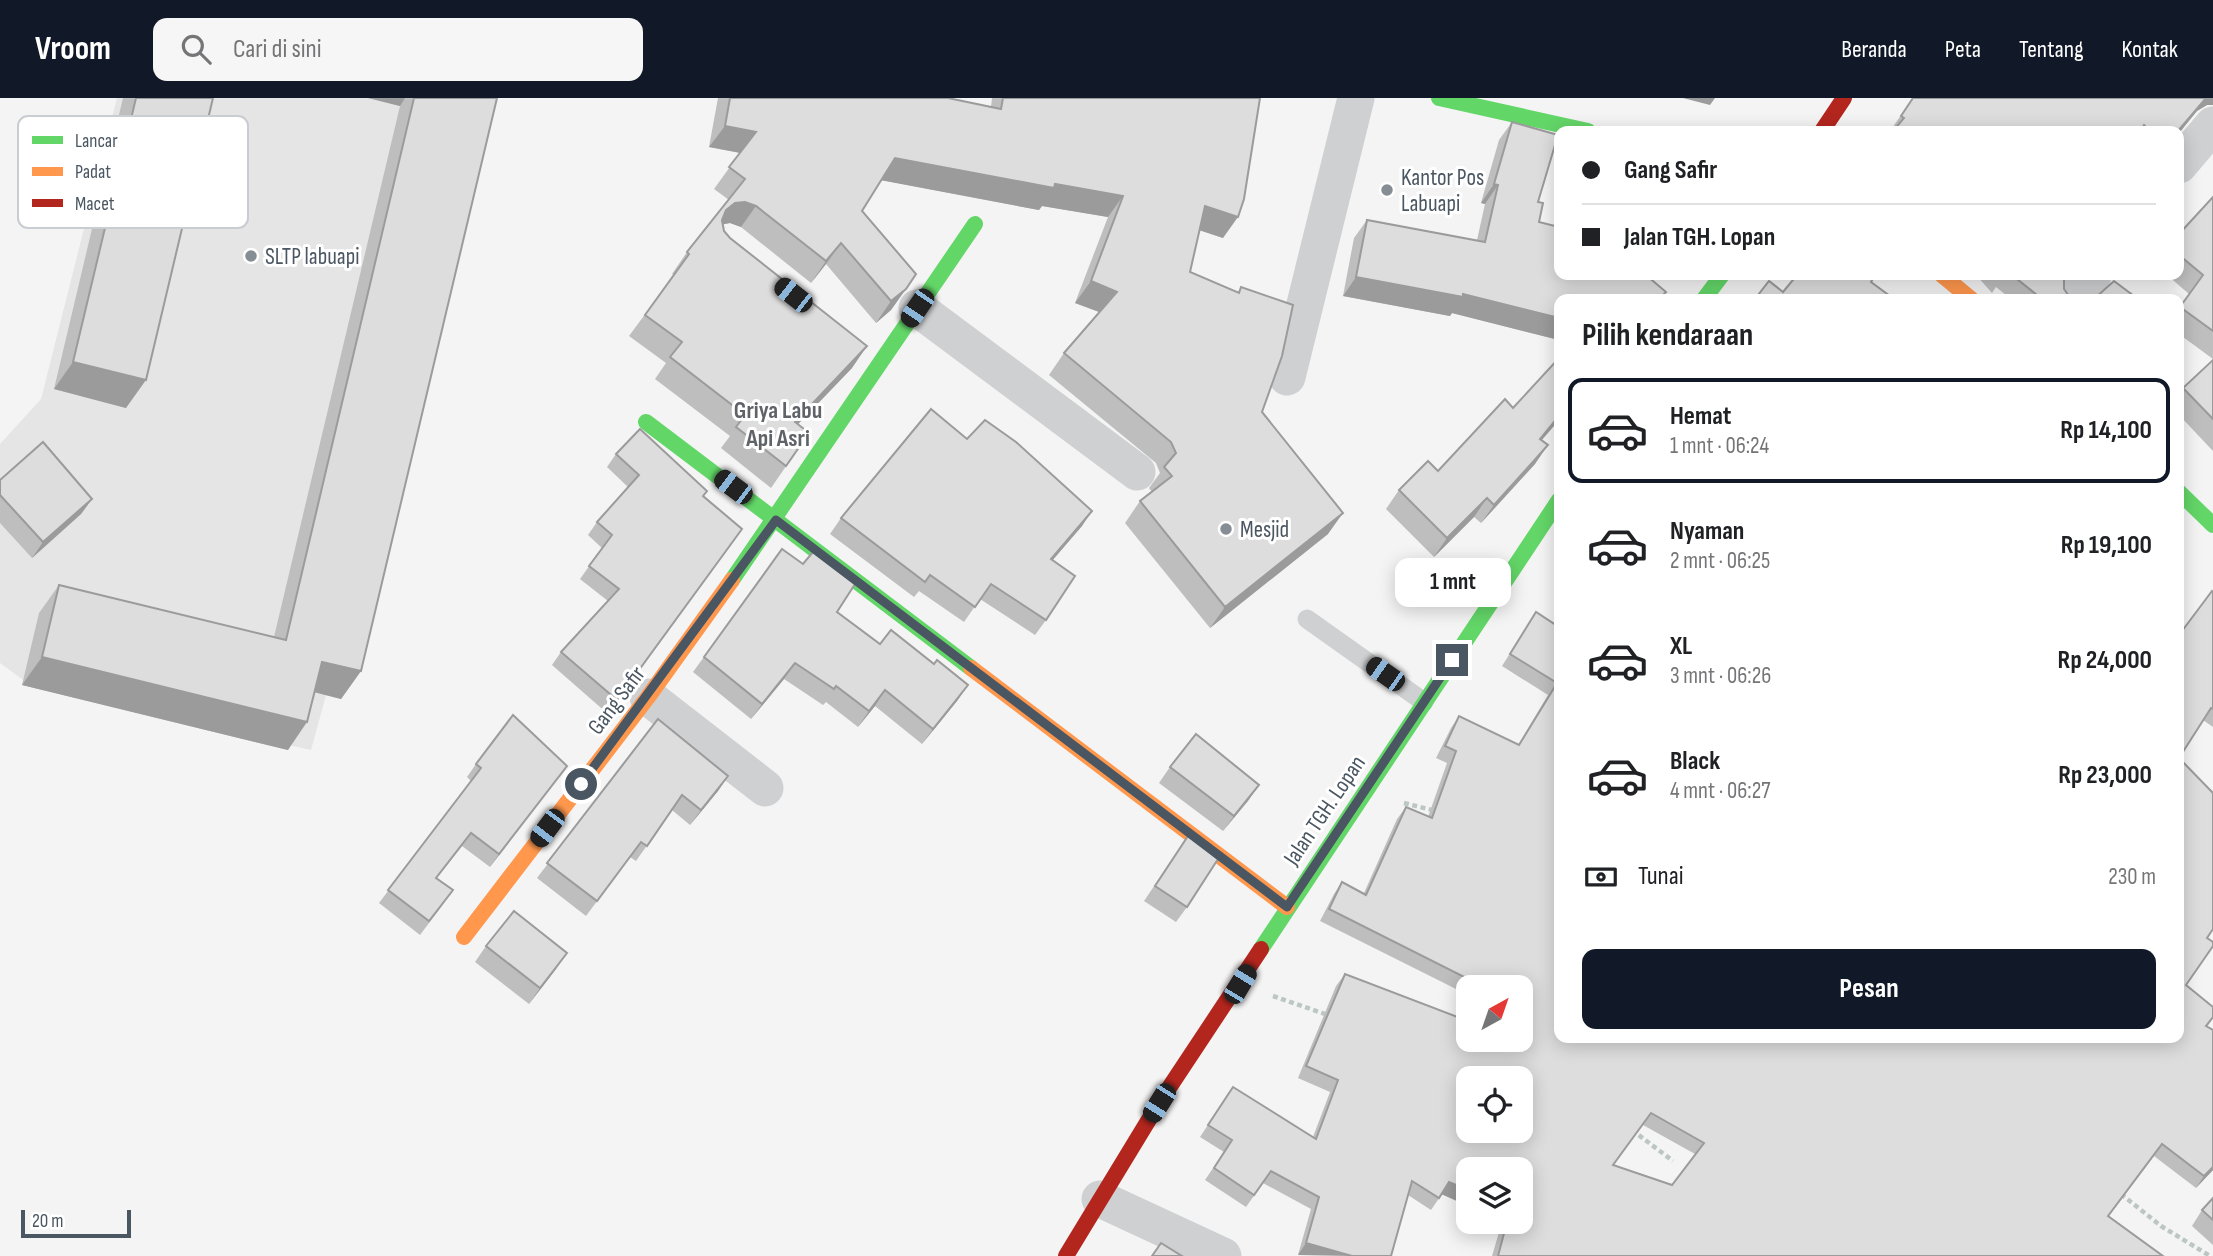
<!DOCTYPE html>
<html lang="id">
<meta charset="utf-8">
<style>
:root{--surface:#fff;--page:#f6f6f6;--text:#202124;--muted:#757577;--line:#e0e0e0;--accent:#111827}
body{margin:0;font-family:"Sofia Sans Condensed",sans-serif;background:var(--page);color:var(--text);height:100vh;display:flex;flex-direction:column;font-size:26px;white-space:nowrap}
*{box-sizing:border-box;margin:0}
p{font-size:23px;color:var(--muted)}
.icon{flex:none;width:38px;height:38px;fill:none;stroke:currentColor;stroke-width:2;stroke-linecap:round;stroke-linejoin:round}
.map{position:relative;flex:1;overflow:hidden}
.side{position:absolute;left:1554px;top:196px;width:630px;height:749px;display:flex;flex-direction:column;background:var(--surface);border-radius:14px;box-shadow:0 4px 18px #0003}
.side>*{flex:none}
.guide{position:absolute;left:1554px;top:28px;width:630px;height:154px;border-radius:14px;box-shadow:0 4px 18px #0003;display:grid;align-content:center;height:154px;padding:0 28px;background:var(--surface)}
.needle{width:46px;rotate:40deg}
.tools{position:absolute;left:1456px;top:877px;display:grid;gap:14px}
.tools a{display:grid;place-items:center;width:77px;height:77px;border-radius:14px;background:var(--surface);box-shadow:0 4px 18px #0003;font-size:35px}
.scale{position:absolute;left:21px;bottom:18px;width:110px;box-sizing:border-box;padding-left:7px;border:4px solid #4a5661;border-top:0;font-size:19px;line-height:24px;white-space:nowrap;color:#4a5661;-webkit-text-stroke:5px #fff;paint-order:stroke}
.end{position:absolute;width:32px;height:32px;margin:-16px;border:9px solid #4a5661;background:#fff;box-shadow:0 0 0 4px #fff}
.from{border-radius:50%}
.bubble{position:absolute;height:49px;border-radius:14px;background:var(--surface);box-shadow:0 4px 18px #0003;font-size:23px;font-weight:700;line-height:49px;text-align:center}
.car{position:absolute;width:21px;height:42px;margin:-21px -10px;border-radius:9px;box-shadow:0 0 5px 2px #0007;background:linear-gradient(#222 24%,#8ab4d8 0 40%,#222 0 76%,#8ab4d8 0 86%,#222 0)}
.guide b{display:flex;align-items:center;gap:24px;height:66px;font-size:26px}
.guide b+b{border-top:2px solid var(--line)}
.guide i{width:18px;height:18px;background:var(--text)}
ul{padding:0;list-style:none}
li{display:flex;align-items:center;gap:21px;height:105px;margin:0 14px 10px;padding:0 14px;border:4px solid transparent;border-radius:14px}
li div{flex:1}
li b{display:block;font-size:26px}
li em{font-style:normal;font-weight:700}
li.on{border-color:var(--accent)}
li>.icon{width:63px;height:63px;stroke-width:1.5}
h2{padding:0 28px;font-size:32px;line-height:84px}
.pay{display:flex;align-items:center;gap:18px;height:77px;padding:0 28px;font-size:26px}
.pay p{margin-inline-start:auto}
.button{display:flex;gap:14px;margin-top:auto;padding:14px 28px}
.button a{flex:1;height:80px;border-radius:14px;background:var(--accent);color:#fff;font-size:28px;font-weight:700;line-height:80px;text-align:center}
header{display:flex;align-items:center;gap:42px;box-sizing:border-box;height:98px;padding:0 35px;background:var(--accent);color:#fff}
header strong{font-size:33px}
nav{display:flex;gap:38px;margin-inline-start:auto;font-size:24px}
.search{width:490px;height:63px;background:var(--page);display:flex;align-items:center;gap:18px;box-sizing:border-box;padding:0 24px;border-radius:14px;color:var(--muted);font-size:26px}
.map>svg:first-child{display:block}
.education{fill:#e6e5e6}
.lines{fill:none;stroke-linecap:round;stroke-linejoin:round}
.path{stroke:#bcc7c4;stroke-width:4.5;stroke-dasharray:5 3.5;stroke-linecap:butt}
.lane{stroke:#ced0d2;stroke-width:19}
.street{stroke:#ced0d2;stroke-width:37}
.fast{stroke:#63d668;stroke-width:16}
.slow{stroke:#ff974d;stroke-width:16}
.jam{stroke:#b3261e;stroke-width:16}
.wall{fill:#bebebf;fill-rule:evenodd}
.shaded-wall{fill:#9b9b9b}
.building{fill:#ddddde;stroke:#9b9b9b;stroke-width:2;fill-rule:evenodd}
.route{stroke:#4a5661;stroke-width:9}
.poi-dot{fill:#868d94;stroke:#fff;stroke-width:2.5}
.labels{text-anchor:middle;stroke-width:6;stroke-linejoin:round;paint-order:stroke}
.poi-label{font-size:23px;fill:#4a5661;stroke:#fff;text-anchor:start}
.street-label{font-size:23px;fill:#4a5661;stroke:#fff}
.neighbourhood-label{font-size:24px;font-weight:bold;fill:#5f6368;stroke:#fff}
.key{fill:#fff;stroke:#c9ccd0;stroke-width:2}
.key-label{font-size:19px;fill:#4a5661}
</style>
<header>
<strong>Vroom</strong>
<div class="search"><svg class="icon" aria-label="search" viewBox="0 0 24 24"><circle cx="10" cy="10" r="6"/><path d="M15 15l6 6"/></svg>Cari di sini</div>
<nav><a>Beranda</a><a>Peta</a><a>Tentang</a><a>Kontak</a></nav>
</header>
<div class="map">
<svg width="2213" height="1158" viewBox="0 0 2213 1158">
<rect width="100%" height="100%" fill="#f4f4f4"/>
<polygon class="education" points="117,0 490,0 311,652 34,590 0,565 0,346 41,301"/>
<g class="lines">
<g class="path">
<polyline points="1404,705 1436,713"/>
<polyline points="1273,898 1328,917"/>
<polyline points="1632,1032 1673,1063"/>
<polyline points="2121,1096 2161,1128 2210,1158"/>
</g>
<polyline class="lane" points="1307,521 1424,604"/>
<g class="street">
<polyline points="2179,67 2213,27"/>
<polyline points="2073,201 2093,177"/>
<polyline points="917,210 1137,374"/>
<polyline points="1287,279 1356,0"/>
<polyline points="648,599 765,690"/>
<polyline points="1100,1101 1223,1158"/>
</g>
<g class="fast">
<polyline points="1439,0 1588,33"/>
<polyline points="1704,201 1722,177"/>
<polyline points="646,324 971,570"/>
<polyline points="2179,394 2213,427"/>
<polyline points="732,482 975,126"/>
<polyline points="1261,851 1559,402"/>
</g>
<g class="slow">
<polyline points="1942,177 1971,201"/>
<polyline points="971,570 1287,809"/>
<polyline points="464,839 648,599 732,482"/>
</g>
<g class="jam">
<polyline points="1822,33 1844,0"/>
<polyline points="1066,1158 1159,1005 1261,851"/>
</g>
</g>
<g class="wall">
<polygon points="123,0 213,0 126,310 54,291"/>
<polygon points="368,0 497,0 361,573 341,601 314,594 288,652 22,587 39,515 59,487 274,539 400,8"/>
<polygon points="718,0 948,0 991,9 992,0 1260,0 1223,140 1199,132 1190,174 1238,194 1241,189 1262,314 1328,436 1210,530 1125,425 1140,403 1152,394 1149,390 1160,375 1156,365 1049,277 1064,255 1099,214 1075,205 1108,119 1042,108 1039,112 881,82 862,113 916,176 891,212 876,225 826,166 811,185 741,129 730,125 723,126 724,133 730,140 852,270 798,326 809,335 771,390 721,350 730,338 655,281 666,265 629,238 674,177 672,176 687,154 729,102 714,91 740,55 709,49"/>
<polygon points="1913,0 2213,0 2213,7 2207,7 2197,13 2179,35 2179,33 1890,33"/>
<polygon points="1512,24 1538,104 1539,124 1559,201 1559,242 1452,215 1450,218 1343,198 1354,140 1367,122 1477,142 1485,106 1481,105 1499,42"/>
<polygon points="2213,99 2213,261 2179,236 2179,210 2189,196 2167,177 2179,177 2179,136"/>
<polygon points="1976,177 2067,177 2064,181 2064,191 2071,201 2011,201 1996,189 1992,195"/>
<polygon points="2213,262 2213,353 2179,317 2179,296 2183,290"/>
<polygon points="1513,310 1559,322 1542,342 1535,366 1481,425 1474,419 1434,459 1386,411 1399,392 1438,373"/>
<polygon points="616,356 707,393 704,398 742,431 608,616 552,567 561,554 608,503 580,481 602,450 588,437 597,424 628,389 607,369"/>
<polygon points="0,382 92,401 81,416 32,460 0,425"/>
<polygon points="841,420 1082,428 1052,462 1046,522 1035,537 980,501 964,524 919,493 914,499 830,436"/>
<polygon points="782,451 803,466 837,514 880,546 934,566 968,587 957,603 922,646 875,608 858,629 826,604 823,607 784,581 751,621 693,574"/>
<path d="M2213 494V629L2203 622 2179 660 2207 840 2186 887 2213 909V920L2207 929 2213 1072 2196 1090 2154 1058 2109 1118 2163 1158H1492L1502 1124H1521V1071L1442 1096 1431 1112 1408 1097 1298 1157 1311 1111 1263 1085 1246 1109 1205 1082 1224 1054 1200 1039 1233 989 1313 1039 1330 994 1298 980 1336 888 1345 876 1468 942H1521V889H1468V897L1320 823 1334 796 1342 784 1364 795 1397 721 1406 709 1428 719 1447 665 1436 660 1451 630 1459 618 1518 647 1548 597 1502 568 1536 514 1556 526 1559 940H2179V537ZM1643 1027 1695 1056 1672 1087 1613 1067Z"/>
<polygon points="658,621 728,678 718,693 690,727 672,712 636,763 630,759 586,818 537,780"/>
<polygon points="476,666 557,681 490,769 462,748 437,780 444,805 420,837 379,805 471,683 467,679"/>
<polygon points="1170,669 1259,687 1223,733 1159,685"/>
<polygon points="1188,738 1187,809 1176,824 1144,803"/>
<polygon points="486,848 556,871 529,906 475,864"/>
<polygon points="2213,1100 2213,1147 2192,1128 2202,1112"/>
</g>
<g class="shaded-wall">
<polygon points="368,0 405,0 400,8"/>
<polygon points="1683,0 1715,0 1710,7"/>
<polygon points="2206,0 2213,0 2213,7 2207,7 2197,13 2179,35 2178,33"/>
<polygon points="725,28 756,34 741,55 709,49"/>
<polygon points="895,60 1055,86 1123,98 1108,119 1042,108 1039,112 880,82"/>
<polygon points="1494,86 1498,87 1485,106 1481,105"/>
<polygon points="745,104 756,108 741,129 730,125 720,127 726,112 735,105"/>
<polygon points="1205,108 1238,119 1223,140 1190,129"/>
<polygon points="841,145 826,166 811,185 826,163"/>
<polygon points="1356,179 1463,196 1559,220 1559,242 1452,215 1450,218 1343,198"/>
<polygon points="1091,183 1117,194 1102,215 1075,205"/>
<polygon points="906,191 891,212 876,225 891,203"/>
<polygon points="867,248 852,270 780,345 795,324"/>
<polygon points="73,264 146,282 126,310 54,291"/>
<polygon points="1559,318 1559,322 1527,359 1540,341"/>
<polygon points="1548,347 1535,366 1481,425 1494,407"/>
<polygon points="1487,400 1474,419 1434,459 1447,440"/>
<polygon points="92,401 81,416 32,460 43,444"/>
<polygon points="1092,413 1082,428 1040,477 1051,461"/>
<polygon points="1343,415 1328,436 1210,530 1225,509"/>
<polygon points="42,559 307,624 288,652 22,587"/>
<polygon points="322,564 361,573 341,601 302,591"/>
<polygon points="795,565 784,581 751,621 762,606"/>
<polygon points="968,587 957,603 922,646 933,631"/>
<polygon points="885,592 875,608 858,629 869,613"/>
<polygon points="567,668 557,681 490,769 499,756"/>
<polygon points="728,678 718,693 690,727 701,712"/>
<polygon points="1259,687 1248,703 1223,733 1234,718"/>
<polygon points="567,855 556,871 529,906 540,890"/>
<polygon points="2213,1069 2213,1072 2196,1090 2204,1078"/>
<polygon points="1449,1084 1468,1092 1468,1108 1441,1096"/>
<polygon points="1306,1145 1352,1158 1298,1157"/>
</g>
<g class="building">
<polygon points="136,0 213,0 146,282 73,264"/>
<polygon points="414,0 497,0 361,573 322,564 307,624 42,559 59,487 286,542"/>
<polygon points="730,0 948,0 1001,11 1003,0 1260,0 1244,101 1238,119 1205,108 1190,174 1239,195 1241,189 1293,207 1282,258 1262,314 1343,415 1225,509 1140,403 1172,378 1164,369 1176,355 1171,344 1064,255 1117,194 1091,183 1123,98 1055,86 1054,90 895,60 862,113 916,176 906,191 891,203 841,145 826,163 756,108 745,104 735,105 726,112 722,122 724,133 730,140 867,248 795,324 809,335 786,368 736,329 745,317 670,259 682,244 645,217 689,156 687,154 745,81 729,69 756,34 725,28"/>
<polygon points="1913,0 2206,0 2178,33 2150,33 2144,27 2140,33 1893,33 1904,20 1901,18"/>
<polygon points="1512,24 1558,37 1538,104 1543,105 1539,124 1559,129 1559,177 1646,177 1666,194 1659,201 1559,201 1559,220 1463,196 1463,199 1356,179 1367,122 1485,144 1498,87 1494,86"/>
<polygon points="2213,99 2213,233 2180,209 2203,177 2179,157 2179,136"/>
<polygon points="1797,177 1871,177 1874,179 1871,184 1894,201 1755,201 1769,183 1783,194"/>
<polygon points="2012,177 2066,177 2064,181 2064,191 2071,201 2042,201"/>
<polygon points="2114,183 2138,201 2094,201"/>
<polygon points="1559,260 1559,318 1540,341 1548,347 1494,407 1487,400 1447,440 1399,392 1428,363 1438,373 1505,301 1513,310"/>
<polygon points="2213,262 2213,321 2183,290"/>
<polygon points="931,311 967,341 985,322 1016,344 1092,413 1051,461 1075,478 1046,522 991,486 975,509 930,477 925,484 841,420"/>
<polygon points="640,331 707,393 703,398 742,431 617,602 561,554 619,491 589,468 612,437 597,424 639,377 616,356"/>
<polygon points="43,344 92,401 43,444 0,397 0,382"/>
<polygon points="782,451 803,466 813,454 855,486 837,514 880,546 891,532 934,566 937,562 968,587 933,631 885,592 869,613 836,588 834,591 795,565 762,606 704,559"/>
<path d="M2212 493 2213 494V611L2211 610 2179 660 2213 695V831L2207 840 2213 844V848L2186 887 2213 909V919L2206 928 2213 932V1069L2204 1078 2162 1046 2108 1118 2163 1158H1498L1507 1124H1521V1071H1468V1092L1449 1084 1439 1100 1412 1083 1391 1158H1352L1306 1145 1319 1099 1271 1073 1254 1097 1214 1070 1232 1042 1208 1027 1233 989 1316 1041 1338 982 1306 968 1345 876 1468 923V942H1521V889H1484L1329 811 1342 784 1366 797 1406 709 1432 720 1456 653 1445 648 1459 618 1519 647 1557 585 1510 556 1536 514 1556 527 1559 522V940H2179V537ZM1468 980H1521V1032H1468ZM1651 1015 1704 1045 1672 1087 1613 1067Z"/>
<polygon points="513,617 567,668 499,756 471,735 436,780 453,792 429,823 388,792 481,670 476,666"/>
<polygon points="658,621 728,678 701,712 682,697 647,748 641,744 597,803 547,765"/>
<polygon points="1196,636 1259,687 1234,718 1170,669"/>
<polygon points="1188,738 1218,761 1187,809 1155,788"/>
<polygon points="514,813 567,855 540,890 486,848"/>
<polygon points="2213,1100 2213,1122 2202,1112"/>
<polygon points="1161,1145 1182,1158 1152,1158"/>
</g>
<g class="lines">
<polyline class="route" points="581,686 776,422 1287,809 1452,562"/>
</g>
<g class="poi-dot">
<circle cx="1387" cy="92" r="7"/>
<circle cx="251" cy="158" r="7"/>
<circle cx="1226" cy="431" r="7"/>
</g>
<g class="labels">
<g class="poi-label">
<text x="1401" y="87">Kantor Pos<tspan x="1401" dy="26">Labuapi</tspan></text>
<text x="265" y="166">SLTP labuapi</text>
<text x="1240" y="439">Mesjid</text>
</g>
<g class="street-label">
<text transform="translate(616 602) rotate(-53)" y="8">Gang Safir</text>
<text transform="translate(1324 712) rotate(-56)" y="8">Jalan TGH. Lopan</text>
</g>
<g class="neighbourhood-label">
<text x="778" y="320">Griya Labu<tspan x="778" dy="28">Api Asri</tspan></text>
</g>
</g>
<rect x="18" y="18" width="230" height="112" rx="10" class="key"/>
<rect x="32" y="38" width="31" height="8" fill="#63d668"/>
<rect x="32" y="69" width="31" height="9" fill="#ff974d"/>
<rect x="32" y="101" width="31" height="8" fill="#b3261e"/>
<g class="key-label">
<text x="75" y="49">Lancar</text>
<text x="75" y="80">Padat</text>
<text x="75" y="112">Macet</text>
</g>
</svg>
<div class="tools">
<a><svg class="needle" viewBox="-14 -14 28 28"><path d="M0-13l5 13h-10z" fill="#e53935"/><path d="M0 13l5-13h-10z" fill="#757577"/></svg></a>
<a><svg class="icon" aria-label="locate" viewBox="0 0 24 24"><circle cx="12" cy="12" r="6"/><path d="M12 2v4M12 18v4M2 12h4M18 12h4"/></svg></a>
<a><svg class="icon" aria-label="layers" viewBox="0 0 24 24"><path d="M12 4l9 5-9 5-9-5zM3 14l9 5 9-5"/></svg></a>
</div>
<div class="scale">20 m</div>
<i class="end from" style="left:581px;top:686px"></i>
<i class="end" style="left:1452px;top:562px"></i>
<div class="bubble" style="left:1395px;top:460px;width:116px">1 mnt</div>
<i class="car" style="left:793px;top:197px;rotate:308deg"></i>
<i class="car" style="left:917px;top:210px;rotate:214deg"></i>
<i class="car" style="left:733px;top:389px;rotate:307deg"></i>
<i class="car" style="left:1385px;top:576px;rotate:305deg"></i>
<i class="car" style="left:547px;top:730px;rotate:217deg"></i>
<i class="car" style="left:1240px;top:886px;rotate:31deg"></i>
<i class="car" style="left:1159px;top:1005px;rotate:212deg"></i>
<div class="guide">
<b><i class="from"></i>Gang Safir</b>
<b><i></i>Jalan TGH. Lopan</b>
</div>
<section class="side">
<h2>Pilih kendaraan</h2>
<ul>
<li class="on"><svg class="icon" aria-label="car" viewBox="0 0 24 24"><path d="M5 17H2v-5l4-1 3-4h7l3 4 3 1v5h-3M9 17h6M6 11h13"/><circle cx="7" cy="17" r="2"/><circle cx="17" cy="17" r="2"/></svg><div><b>Hemat</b><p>1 mnt · 06:24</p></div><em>Rp 14,100</em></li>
<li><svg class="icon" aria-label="car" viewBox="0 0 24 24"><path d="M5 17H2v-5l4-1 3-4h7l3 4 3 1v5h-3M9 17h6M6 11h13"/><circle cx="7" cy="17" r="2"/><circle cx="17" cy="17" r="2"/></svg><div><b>Nyaman</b><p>2 mnt · 06:25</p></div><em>Rp 19,100</em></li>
<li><svg class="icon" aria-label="car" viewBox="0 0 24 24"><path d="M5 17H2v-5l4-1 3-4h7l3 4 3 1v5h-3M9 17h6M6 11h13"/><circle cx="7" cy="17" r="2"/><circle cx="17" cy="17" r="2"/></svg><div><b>XL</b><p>3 mnt · 06:26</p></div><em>Rp 24,000</em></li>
<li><svg class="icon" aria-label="car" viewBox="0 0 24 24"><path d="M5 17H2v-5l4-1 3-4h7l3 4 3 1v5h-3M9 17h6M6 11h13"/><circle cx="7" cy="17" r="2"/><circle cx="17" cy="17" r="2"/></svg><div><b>Black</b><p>4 mnt · 06:27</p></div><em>Rp 23,000</em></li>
</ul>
<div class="pay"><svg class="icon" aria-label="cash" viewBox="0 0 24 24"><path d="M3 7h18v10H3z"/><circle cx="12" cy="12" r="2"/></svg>Tunai<p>230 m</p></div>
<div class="button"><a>Pesan</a></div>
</section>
</div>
